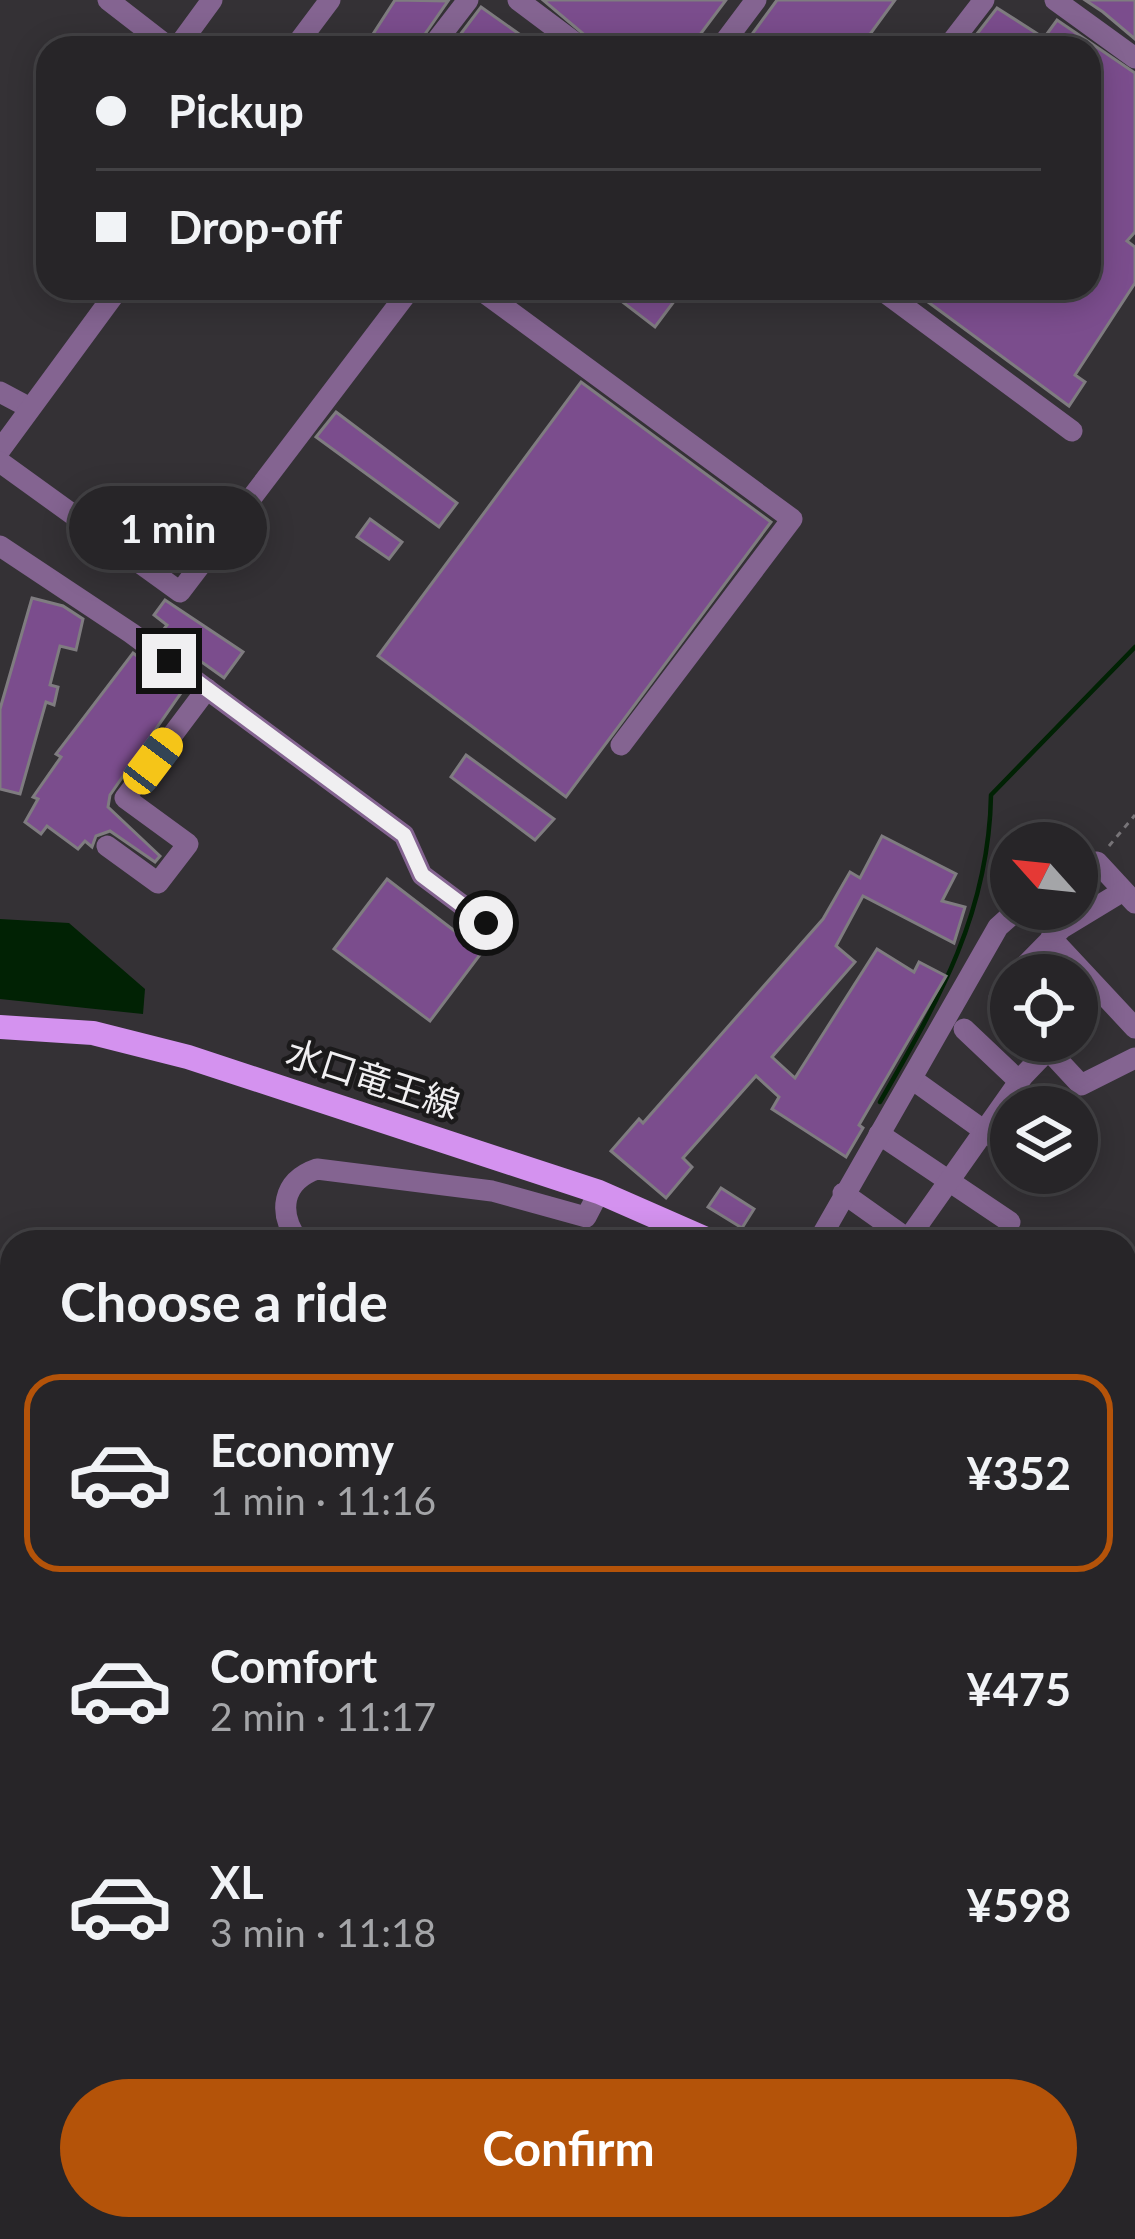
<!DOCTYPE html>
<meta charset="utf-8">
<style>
:root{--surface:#272528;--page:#333134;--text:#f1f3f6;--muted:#a4a5a8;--line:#434245;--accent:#b45309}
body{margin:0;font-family:Lato,"Noto Sans JP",sans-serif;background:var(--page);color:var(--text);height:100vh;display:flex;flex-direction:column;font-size:45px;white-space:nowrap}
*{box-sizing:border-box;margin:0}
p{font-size:39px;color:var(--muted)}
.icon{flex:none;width:66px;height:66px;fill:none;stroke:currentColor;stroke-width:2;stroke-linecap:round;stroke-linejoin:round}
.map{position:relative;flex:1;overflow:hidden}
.drawer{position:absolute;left:0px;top:1230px;width:1137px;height:1011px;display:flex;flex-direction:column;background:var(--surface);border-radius:36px 36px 0 0;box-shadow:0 6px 30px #0003,0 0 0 3px var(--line)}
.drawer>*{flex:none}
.guide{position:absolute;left:36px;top:36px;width:1065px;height:264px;border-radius:36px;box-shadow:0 6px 30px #0003,0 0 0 3px var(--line);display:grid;align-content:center;height:264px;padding:0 60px;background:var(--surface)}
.needle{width:78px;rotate:297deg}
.tools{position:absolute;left:990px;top:822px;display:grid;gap:24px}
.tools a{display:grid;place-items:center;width:108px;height:108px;border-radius:50%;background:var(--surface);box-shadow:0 6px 30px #0003,0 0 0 3px var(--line);font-size:60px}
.end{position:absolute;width:54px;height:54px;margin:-27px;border:15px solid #f0eff1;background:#111;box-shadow:0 0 0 6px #111}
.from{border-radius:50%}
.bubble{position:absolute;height:84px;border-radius:42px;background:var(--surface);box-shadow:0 6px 30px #0003,0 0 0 3px var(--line);font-size:39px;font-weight:700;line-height:84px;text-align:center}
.car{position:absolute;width:36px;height:72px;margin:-36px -18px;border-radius:15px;box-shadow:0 0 9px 3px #0007;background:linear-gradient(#f5c518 24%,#345 0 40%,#f5c518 0 76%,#345 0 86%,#f5c518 0)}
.guide b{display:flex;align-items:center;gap:42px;height:114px;font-size:45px}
.guide b+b{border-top:3px solid var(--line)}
.guide i{width:30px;height:30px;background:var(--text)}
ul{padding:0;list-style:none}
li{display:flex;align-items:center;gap:36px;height:198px;margin:0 24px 18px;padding:0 36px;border:6px solid transparent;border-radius:36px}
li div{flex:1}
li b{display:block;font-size:45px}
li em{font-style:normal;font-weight:700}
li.current{border-color:var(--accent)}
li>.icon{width:108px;height:108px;stroke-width:1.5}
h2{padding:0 60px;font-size:54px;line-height:144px}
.button{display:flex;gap:24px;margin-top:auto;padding:24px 60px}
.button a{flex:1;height:138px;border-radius:72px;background:var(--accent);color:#fff;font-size:48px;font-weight:700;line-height:138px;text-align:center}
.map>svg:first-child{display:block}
.forest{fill:#407e42}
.water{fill:#012204}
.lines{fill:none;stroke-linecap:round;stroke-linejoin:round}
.stream{stroke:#012204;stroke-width:4.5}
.building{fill:#7b4d8d;stroke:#7f7c80;stroke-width:3}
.path{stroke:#777478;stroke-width:3;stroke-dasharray:6 6;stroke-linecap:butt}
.minor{stroke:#846491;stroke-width:21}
.major{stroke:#d492ef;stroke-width:24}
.highway{stroke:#e3b5f7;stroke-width:30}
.route{stroke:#f0eff1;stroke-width:15}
.labels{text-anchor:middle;stroke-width:9;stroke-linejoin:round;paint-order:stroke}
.street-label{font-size:36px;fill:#f0eff1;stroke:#1b1a1b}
</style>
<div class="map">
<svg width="1135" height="2239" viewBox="0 0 1135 2239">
<rect width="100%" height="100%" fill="#343135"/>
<polygon class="forest" points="195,2229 491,2229 485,2239 186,2239"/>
<polygon class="water" points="0,919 69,923 145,989 143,1014 0,999"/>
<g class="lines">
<g class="stream">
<path d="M880 1102C938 1001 989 914 991 795L1135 647"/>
<polyline points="364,2239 370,2229"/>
</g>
</g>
<g class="building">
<polygon points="395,0 448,1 416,47 406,38 398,48 364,48"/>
<polygon points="543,0 726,0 690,48 600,48"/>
<polygon points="777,0 895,0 860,48 742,48"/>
<polygon points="1085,0 1135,0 1135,39 1103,12"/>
<polygon points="481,7 539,48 450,48"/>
<polygon points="997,8 1044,38 1057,20 1135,73 1135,232 1127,241 1135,247 1135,283 1075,375 1085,382 1069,406 909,288 1089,288 1089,48 966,48"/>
<polygon points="622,288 684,288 655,327 616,297"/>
<polygon points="581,382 771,522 566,797 378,656"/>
<polygon points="336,412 457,503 439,527 316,437"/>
<polygon points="370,519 402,542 389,559 357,537"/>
<polygon points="32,598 63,606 83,619 76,650 60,646 50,685 58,687 54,705 46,702 20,794 0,789 0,709"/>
<polygon points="165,600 243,652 224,678 161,633 167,625 154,615"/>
<polygon points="133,653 183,690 110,795 108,807 160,856 155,862 110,831 96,836 92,847 85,841 78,849 47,826 41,834 25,822 38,799 33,797 61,757 56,754"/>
<polygon points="466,755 554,819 535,840 451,777"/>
<polygon points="882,836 956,874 942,901 965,907 954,943 863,896 836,946 855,962 772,1057 795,1078 877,949 914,972 919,962 946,976 859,1125 863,1128 846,1157 772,1109 779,1097 756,1076 683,1158 692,1167 666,1198 611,1151 639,1119 643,1123 823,919 850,872 860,878"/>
<polygon points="387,879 482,952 430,1021 334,949"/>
<polygon points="721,1188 754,1209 742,1228 708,1207"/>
</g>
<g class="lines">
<polyline class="path" points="1109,846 1135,815"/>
<g class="minor">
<polyline points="108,0 170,48"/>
<polyline points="518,0 582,48"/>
<polyline points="1055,0 1135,58"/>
<polyline points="177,48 212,0"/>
<polyline points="294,48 330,0"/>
<polyline points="431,48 468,0"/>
<polyline points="720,48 756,0"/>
<polyline points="947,48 984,0"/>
<polyline points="478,288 792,519 621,745"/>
<polyline points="879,288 1072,431"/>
<polyline points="0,392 30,408"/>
<polyline points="0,450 119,288"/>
<polyline points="0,462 180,592 411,288"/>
<polyline points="0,546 131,633 404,835 422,875 486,923"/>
<polyline points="107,846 158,883 188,844 125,798 207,689"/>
<polyline points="1077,873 1097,862 1135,903"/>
<polyline points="1051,938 1135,1028"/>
<polyline points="1016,975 1062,928 1123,891"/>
<polyline points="1011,982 999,998 1011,1011"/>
<polyline points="964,1029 1019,1081"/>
<polyline points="1041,1042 1081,1085 1135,1058"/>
<polyline points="912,1079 1011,1150"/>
<polyline points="879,1134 1010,1222"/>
<polyline points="843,1193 912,1242"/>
<path d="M299 1242C277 1213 282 1181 317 1169L492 1191 586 1217 599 1192"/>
<polyline points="818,1242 998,927 1018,909"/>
<polyline points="906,1242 1023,1076 1048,1050"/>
</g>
<g class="major">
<polyline points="0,1027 93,1033 188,1057 599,1192 713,1242"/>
<polyline points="1125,1449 1135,1456"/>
</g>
<g class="highway">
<polyline points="1125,2186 1135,2175"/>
<polyline points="1077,2239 1085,2229"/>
<polyline points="1117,2239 1135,2219"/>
</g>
</g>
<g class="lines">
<polyline class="route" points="169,661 404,835 422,875 486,923"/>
</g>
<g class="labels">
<g class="street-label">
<text transform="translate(373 1079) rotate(18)" y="13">水口竜王線</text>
</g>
</g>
</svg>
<div class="tools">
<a><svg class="needle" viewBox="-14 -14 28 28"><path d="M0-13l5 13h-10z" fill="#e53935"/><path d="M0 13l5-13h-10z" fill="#a4a5a8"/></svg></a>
<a><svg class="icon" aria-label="locate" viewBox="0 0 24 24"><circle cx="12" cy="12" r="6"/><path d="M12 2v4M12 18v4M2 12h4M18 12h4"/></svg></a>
<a><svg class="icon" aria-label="layers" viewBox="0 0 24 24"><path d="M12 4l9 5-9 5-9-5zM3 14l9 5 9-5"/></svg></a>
</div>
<i class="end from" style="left:486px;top:923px"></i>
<i class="end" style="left:169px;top:661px"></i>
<div class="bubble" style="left:69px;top:486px;width:198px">1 min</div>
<i class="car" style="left:153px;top:761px;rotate:37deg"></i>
<div class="guide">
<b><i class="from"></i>Pickup</b>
<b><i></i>Drop-off</b>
</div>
<section class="drawer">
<h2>Choose a ride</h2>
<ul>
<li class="current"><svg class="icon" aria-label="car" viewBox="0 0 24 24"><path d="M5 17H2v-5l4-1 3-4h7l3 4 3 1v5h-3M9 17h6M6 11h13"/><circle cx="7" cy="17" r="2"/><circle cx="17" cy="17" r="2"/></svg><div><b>Economy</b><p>1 min · 11:16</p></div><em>¥352</em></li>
<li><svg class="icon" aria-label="car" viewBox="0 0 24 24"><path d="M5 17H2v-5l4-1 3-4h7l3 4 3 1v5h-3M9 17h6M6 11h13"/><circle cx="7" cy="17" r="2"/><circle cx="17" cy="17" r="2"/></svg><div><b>Comfort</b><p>2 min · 11:17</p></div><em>¥475</em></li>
<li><svg class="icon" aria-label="car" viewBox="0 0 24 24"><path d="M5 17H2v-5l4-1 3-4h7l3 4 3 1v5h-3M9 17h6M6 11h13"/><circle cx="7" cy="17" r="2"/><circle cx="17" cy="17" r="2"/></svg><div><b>XL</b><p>3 min · 11:18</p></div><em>¥598</em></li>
</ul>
<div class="button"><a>Confirm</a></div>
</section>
</div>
